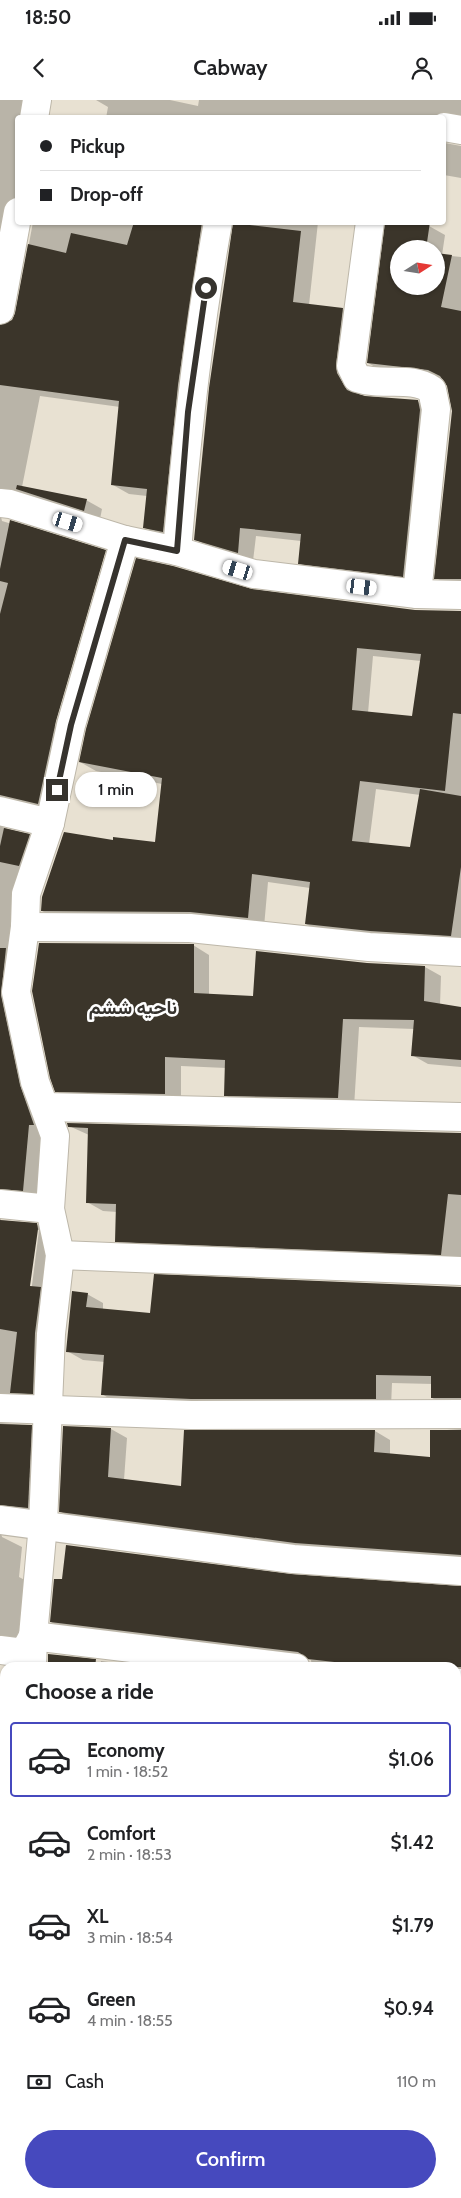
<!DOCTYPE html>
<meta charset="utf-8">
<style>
:root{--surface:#fff;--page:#f2f2f2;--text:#202124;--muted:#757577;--line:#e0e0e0;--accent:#4649be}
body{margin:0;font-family:Cabin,Vazirmatn,sans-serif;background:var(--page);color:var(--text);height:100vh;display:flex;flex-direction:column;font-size:19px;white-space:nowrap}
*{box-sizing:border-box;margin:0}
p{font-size:16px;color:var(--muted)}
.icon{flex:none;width:28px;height:28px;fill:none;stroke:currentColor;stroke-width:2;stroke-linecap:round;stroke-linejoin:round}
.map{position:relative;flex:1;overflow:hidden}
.details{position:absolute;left:0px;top:1562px;width:461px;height:536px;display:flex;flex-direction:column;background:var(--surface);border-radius:15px 15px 0 0;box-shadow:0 1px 4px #0004}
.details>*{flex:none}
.guide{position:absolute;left:15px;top:15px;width:431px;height:110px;border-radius:5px;box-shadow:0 1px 4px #0004;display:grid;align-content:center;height:110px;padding:0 25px;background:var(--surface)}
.needle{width:32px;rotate:78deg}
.fabs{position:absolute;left:390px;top:140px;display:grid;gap:10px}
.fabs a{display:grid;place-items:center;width:55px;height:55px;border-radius:50%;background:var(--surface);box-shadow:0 1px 4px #0004;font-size:25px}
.end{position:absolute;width:22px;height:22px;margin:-11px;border:6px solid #36332e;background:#fff;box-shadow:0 0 0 2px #fff}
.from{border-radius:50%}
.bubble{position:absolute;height:35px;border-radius:18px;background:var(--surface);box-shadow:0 1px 4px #0004;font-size:16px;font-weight:600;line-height:35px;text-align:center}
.car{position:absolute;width:15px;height:30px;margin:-15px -8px;border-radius:6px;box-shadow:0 0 4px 1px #0007;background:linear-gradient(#fff 24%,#345 0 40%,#fff 0 76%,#345 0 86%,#fff 0)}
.guide b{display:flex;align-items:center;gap:18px;height:48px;font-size:19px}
.guide b+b{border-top:1px solid var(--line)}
.guide i{width:12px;height:12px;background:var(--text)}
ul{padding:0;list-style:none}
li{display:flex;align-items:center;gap:15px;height:75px;margin:0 10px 8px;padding:0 15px;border:2px solid transparent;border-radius:5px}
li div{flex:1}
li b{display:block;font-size:19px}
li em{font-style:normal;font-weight:600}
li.current{border-color:var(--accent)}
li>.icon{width:45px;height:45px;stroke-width:1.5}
h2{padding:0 25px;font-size:22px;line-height:60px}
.pay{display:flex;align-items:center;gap:12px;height:55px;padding:0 25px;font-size:19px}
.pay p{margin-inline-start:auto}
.primary-button{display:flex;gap:10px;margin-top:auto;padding:10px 25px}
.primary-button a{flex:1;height:58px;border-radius:30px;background:var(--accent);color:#fff;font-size:20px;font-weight:600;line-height:58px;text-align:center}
.status{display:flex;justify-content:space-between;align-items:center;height:35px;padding:0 25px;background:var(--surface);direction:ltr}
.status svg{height:14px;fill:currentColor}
header{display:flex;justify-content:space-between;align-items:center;height:65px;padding:0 25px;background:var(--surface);font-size:22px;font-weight:600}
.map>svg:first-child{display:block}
.shadow{fill:#0003;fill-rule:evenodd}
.building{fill:#3b352a;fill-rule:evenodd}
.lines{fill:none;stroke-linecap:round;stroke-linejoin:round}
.minor-casing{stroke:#bdb7a9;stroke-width:30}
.minor{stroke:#fff;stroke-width:28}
.route{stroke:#36332e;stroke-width:6}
.labels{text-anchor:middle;stroke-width:5;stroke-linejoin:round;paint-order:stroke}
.district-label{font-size:19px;font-weight:bold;fill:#36332e;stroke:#fff}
</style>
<div class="status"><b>18:50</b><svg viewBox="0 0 49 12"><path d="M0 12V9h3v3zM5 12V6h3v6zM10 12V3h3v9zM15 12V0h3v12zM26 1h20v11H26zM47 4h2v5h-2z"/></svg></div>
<header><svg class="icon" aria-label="back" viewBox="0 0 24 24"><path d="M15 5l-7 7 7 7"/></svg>Cabway<svg class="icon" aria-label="person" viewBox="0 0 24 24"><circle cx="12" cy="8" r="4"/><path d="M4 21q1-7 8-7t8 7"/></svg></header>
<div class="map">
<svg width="461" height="2098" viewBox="0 0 461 2098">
<rect width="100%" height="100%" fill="#e8e1d2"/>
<g class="shadow">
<polygon points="0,0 38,0 35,18 18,18 18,122 0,217 1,226 13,221 16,214 33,122 221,122 179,440 160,436 144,427 147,396 129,394 113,385 120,307 40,296 22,387 86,400 102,409 100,419 0,411"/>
<polygon points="96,0 170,0 198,6 199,0 461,0 461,20 444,34 445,43 461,46 461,78 444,75 444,18 106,18 108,7"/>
<polygon points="234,122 318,122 309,205 342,209 358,218 351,274 359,296 418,302 434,311 419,485 315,472 299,463 301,441 256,436 253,461 211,448 195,439"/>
<polygon points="331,122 348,122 348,125"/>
<path d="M385 122 429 126 445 135 442 155 461 157V488L452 487 436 478 453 311 448 286 443 279 384 272 368 263ZM399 149H436V186H399Z"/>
<path d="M0 412 2 421 105 452 121 461 54 712 0 717 2 727 29 735 45 744 16 900 49 1034 39 1099 0 1112ZM104 453H106L55 627 53 626Z"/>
<path d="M252 491 417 511 461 512V844L322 833 306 824 310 788 268 782 264 827 58 820 42 811 114 742 156 743 162 684 96 671 80 662ZM373 556 421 561 413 618 368 613ZM376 689 420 695 411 748 369 744Z"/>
<polygon points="193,845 209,855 209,895 254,897 367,864 425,867 441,876 440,905 461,908 461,967 428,964 412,955 414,929 359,927 354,1007 241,1004 225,995 226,968 181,966 181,1003 72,1000 56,991"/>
<polygon points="69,1026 461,1034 461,1163 132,1150 116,1141 117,1112 103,1111 87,1102 89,1035"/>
<path d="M0 1113 1 1120 37 1125 53 1134 48 1302 0 1316ZM37 1130H39L31 1193 28 1192Z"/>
<polygon points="461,1188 461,1308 448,1307 432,1298 433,1284 392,1283 391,1307 118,1304 102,1294 105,1262 83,1260 67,1251 87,1194 103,1203 103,1210 151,1214"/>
<polygon points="0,1317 2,1323 31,1326 47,1335 44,1416 0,1428 2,1437 22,1447 19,1477 38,1487 33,1540 0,1536"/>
<polygon points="111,1329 127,1338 124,1380 182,1387 375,1331 390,1340 390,1355 431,1359 432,1331 461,1329 461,1463 312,1452 76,1421 60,1411"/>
<polygon points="292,1476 461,1488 461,1582 456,1592 456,1568 312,1568 311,1560 67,1531 51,1522"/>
<polygon points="101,1561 152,1568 100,1568"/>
<polygon points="0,1585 5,1586 5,1676 0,1675"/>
<polygon points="456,1594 458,1599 461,1599 461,1750 456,1760"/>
<polygon points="0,1738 5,1738 5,1829 0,1828"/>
<polygon points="456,1762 458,1767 461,1768 461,1852 457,1852 456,1859"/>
<polygon points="0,1899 4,1902 2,1955 5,1955 5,2094 99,2094 99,2098 0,2098"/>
<polygon points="456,2015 461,2015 461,2098 343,2098 343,2094 456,2094"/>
<polygon points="156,2094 310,2094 309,2098 156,2098"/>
</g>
<g class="building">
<polygon points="134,122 202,122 178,285 163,432 143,428 147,389 111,385 119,301 0,285 0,225 12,220 15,213 28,144 66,153 71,133 127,145"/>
<polygon points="385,122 430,122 426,149 399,149 399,186 436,186 436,153 452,155 441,207 461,211 461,479 434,479 452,311 447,286 440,276 428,270 367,263"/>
<polygon points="233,123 301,131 293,202 343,208 336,265 337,273 347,290 365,296 418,300 420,310 403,477 298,464 301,434 240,428 238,453 194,440 209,288"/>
<polygon points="17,385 87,399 84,411 16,389"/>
<polygon points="10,420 106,450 56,621 38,704 0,695 0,514 8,483 0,481 0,469"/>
<path d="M136 458 173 466 252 489 415 510 461 511V614L453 613 445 691 360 681 352 741 410 747 420 689 461 696V767L451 836 370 831 305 824 310 782 252 774 248 818 190 812 41 811 42 797 64 732 113 740V737L155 742 162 678 79 662 86 629ZM357 548 421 554 412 616 352 610Z"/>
<polygon points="4,728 30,734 19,766 0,762 0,746"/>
<polygon points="39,843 194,844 194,893 253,896 256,851 367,863 425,866 424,901 461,907 461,960 411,956 414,920 343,919 338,998 224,996 225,960 165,957 165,994 55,992 50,978 32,891"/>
<polygon points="0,848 6,848 1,895 20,985 34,1025 29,1025 23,1091 0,1089"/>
<polygon points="67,1023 461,1033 461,1095 448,1094 441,1155 115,1142 116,1104 86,1103 88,1028 68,1027"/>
<polygon points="0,1120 37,1123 38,1129 30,1186 41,1187 35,1233 33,1294 10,1293 17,1232 0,1229"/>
<polygon points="154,1174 461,1187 461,1298 431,1298 431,1276 376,1275 376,1299 191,1299 101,1295 104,1255 66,1252 72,1191 88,1193 86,1207 150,1213"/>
<polygon points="0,1324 32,1325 28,1408 0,1405"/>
<polygon points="63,1326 111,1328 108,1377 181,1386 184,1330 375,1330 374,1352 430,1357 430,1330 461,1330 461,1455 295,1443 59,1412"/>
<polygon points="66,1445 291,1474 461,1486 461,1567 387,1568 308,1559 298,1552 50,1522 54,1479 62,1479"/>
<polygon points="48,1554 96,1559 95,1568 48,1568"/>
</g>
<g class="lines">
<g class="minor-casing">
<g id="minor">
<polyline points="34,18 37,0"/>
<polyline points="444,27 461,30"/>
<path d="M370 122 351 266 357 278C383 287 410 275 432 290L436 309 417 494"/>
<polyline points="0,210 18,112"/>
<polyline points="0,403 10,404 125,440"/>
<path d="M177 451C186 341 198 232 218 122"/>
<polyline points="0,711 50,723"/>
<polyline points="25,827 190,828 369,847 461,852"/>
<polyline points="46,1007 461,1017"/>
<polyline points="0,1104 50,1109"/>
<polyline points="60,1155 461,1171"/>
<polyline points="0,1308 191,1315 461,1314"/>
<polyline points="0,1420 293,1459 461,1471"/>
<polyline points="0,1550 24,1553 33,1536 296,1568"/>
<polyline points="32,1568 33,1536 43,1424 51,1234 60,1155 50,1109 55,1036 35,982 16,892 25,827 26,794 50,723 71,625 125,440 177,451 254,474 417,494 461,495"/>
<polyline points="456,1583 461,1583"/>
<polyline points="0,1694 5,1694"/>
<polyline points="456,1751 461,1751"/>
<polyline points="0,1841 5,1842"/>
<polyline points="456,1894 461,1895"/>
<polyline points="1,1939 5,1883"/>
<polyline points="116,2098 116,2094"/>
<polyline points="313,2098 313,2094"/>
</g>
</g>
<use href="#minor" class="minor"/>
</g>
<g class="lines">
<polyline class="route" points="57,690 71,625 125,440 177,451 188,312 206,188"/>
</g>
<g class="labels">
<g class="district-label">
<text x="133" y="914">ناحیه ششم</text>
</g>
</g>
</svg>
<div class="fabs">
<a><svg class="needle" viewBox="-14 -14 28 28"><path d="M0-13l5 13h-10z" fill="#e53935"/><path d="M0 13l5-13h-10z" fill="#757577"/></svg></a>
</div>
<i class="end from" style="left:206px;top:188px"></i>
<i class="end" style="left:57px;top:690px"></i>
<div class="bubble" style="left:75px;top:672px;width:82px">1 min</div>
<i class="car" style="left:68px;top:422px;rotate:107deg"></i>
<i class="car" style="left:238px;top:470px;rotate:287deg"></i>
<i class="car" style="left:362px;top:487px;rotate:97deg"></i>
<div class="guide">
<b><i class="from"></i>Pickup</b>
<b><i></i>Drop-off</b>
</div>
<section class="details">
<h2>Choose a ride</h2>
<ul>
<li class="current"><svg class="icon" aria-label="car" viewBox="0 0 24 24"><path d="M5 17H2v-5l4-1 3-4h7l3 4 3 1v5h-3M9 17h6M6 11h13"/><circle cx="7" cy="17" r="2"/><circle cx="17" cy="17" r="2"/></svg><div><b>Economy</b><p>1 min · 18:52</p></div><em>$1.06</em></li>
<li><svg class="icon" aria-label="car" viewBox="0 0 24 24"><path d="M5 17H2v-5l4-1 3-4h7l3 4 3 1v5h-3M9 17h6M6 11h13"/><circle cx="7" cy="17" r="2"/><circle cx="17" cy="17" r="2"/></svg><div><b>Comfort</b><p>2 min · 18:53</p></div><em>$1.42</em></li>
<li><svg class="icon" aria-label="car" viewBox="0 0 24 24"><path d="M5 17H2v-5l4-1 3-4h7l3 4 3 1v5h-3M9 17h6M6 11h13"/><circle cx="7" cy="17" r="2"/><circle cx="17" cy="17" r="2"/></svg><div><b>XL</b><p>3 min · 18:54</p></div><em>$1.79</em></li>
<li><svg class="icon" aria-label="car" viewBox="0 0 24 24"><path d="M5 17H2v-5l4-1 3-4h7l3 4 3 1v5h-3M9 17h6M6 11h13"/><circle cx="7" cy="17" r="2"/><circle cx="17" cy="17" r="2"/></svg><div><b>Green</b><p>4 min · 18:55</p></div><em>$0.94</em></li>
</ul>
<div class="pay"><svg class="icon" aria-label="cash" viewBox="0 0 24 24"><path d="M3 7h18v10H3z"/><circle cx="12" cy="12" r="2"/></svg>Cash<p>110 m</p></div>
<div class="primary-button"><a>Confirm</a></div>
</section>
</div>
